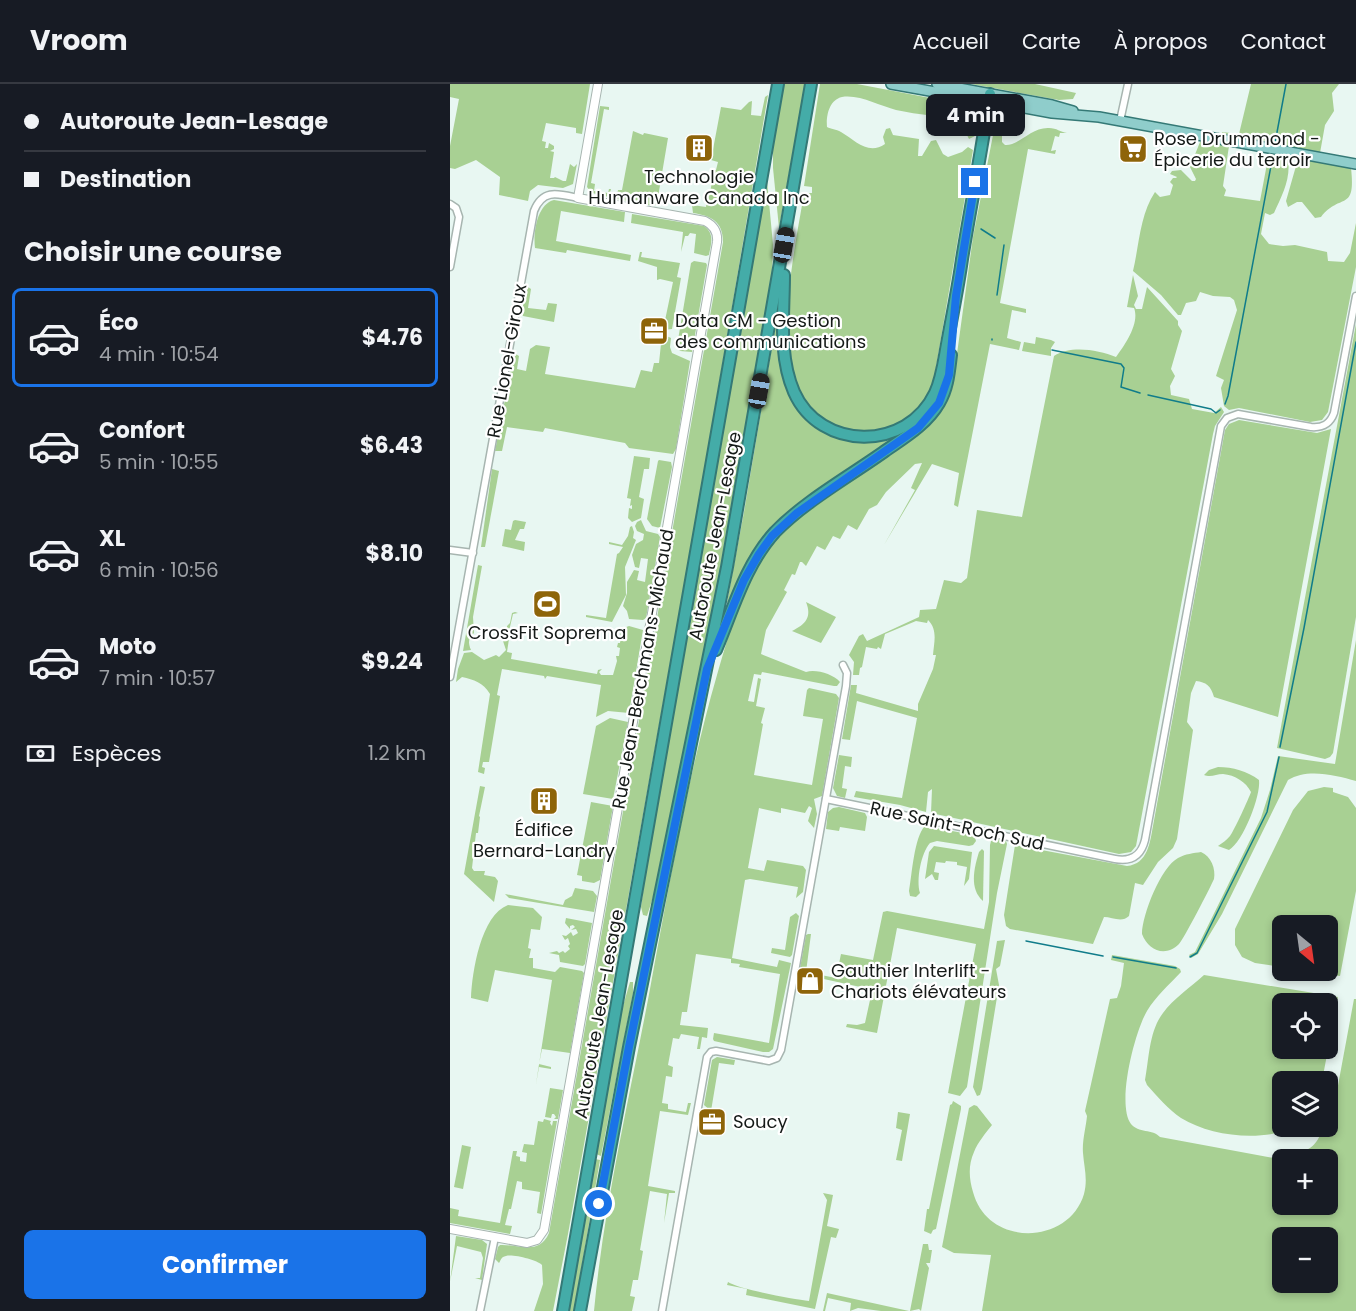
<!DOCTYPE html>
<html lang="fr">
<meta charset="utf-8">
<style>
:root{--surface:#171b24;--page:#20242c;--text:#f1f3f6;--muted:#9ea1a6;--line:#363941;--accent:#1a73e8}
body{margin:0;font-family:Poppins,sans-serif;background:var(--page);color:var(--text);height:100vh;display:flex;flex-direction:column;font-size:22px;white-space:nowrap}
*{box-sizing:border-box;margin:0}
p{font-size:20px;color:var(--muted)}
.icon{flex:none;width:33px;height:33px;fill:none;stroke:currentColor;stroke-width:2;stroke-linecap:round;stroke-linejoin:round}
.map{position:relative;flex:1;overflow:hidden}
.details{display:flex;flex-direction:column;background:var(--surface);width:450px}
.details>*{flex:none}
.banner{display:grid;align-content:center;height:132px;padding:0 24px;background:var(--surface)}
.needle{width:39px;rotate:151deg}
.fabs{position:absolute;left:822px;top:831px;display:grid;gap:12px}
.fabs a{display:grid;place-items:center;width:66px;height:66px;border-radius:9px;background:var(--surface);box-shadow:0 3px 9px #0003;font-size:30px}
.end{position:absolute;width:27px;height:27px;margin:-14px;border:8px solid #1a73e8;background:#fff;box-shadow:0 0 0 3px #fff}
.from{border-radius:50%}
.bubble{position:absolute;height:42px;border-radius:9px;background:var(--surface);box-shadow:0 3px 9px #0003;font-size:20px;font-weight:700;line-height:42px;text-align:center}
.car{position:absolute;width:18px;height:36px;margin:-18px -9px;border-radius:8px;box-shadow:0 0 4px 2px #0007;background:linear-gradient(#222 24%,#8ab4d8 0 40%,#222 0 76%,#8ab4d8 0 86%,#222 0)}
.banner b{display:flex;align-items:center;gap:21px;height:57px;font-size:22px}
.banner b+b{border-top:2px solid var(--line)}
.banner i{width:15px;height:15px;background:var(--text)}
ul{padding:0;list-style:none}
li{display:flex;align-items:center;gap:18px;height:99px;margin:0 12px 9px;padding:0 12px;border:3px solid transparent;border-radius:9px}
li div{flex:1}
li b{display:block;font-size:22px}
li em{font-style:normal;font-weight:700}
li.selected{border-color:var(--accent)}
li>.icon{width:54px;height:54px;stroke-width:1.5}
h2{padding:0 24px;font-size:27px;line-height:72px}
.pay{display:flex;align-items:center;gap:15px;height:66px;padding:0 24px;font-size:22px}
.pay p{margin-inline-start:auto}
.button{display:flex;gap:12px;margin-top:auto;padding:12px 24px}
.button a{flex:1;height:69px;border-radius:9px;background:var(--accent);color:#fff;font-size:24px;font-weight:700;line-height:69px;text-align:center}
header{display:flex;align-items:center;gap:36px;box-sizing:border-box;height:84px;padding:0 30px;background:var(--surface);border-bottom:2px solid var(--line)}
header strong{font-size:28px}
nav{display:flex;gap:33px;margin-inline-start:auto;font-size:21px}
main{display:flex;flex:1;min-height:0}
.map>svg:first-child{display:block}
.green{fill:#a8d093;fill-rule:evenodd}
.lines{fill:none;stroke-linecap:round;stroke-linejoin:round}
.stream{stroke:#107c8a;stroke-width:1.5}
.minor-casing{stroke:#a7b5b0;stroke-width:9}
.tertiary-casing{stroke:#a7b5b0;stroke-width:10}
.primary-casing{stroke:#347976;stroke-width:12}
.motorway-casing{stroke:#347976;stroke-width:14}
.minor{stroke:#fff;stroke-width:6}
.tertiary{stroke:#fff;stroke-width:8}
.primary{stroke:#8fcdcb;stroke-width:9}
.motorway{stroke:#44aca8;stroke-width:10}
.route{stroke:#1a73e8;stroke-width:8}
.labels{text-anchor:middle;stroke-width:4.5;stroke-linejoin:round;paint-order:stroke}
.poi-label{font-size:18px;fill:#151a18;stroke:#fff;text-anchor:start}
.street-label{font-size:18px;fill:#151a18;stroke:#fff}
</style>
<header>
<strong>Vroom</strong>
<nav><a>Accueil</a><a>Carte</a><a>À propos</a><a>Contact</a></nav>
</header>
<main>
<section class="details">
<div class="banner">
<b><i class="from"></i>Autoroute Jean-Lesage</b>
<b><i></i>Destination</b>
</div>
<h2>Choisir une course</h2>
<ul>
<li class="selected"><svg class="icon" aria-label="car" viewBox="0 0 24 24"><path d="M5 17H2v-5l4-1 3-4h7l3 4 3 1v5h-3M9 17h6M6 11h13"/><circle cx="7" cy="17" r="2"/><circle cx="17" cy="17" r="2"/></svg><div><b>Éco</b><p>4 min · 10:54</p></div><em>$4.76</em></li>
<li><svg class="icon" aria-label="car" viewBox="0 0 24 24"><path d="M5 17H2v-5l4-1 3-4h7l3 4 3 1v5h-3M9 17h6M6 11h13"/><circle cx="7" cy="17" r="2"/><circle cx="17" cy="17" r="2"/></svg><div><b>Confort</b><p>5 min · 10:55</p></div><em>$6.43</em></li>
<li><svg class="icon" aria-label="car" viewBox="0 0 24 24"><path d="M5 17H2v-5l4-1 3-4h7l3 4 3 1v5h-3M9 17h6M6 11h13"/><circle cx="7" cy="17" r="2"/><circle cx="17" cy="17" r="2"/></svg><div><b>XL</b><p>6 min · 10:56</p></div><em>$8.10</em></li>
<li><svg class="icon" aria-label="car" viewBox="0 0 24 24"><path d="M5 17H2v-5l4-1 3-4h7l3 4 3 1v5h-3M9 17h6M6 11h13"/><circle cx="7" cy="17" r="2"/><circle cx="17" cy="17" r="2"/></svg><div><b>Moto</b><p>7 min · 10:57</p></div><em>$9.24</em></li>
</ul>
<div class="pay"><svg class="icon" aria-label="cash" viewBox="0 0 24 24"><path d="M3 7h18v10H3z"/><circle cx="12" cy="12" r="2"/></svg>Espèces<p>1.2 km</p></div>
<div class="button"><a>Confirmer</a></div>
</section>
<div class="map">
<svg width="906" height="1227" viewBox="0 0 906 1227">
<rect width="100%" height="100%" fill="#e8f7f2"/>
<g class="green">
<polygon points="0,0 140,0 132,50 126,49 126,44 96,39 92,57 96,58 95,64 98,64 99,59 104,62 104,65 100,67 104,68 100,94 104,94 105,93 113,97 116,97 120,80 124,83 127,80 123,100 113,104 88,101 80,107 78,117 49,111 50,93 26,76 5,85 0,84 0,62 9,15 0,13"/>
<polygon points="334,0 355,0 329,144 323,84 323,57"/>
<path d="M370 0H407L522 22 527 30 525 52 519 55 516 49 519 37 515 34C492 33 469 31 446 26 430 22 409 10 392 13 379 16 376 32 377 43 381 45 386 45 391 48 405 56 418 72 435 60L433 53 436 45 440 44 443 51 469 55 468 72H472L481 57 486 56 493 70 498 73 512 68 518 63 523 66 483 301C470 326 450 347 420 347 300 351 343 180 354 109H362V103L354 102Z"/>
<polygon points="521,0 585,0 626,9 623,15 609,16"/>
<polygon points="801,0 889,0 882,9 884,27 875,41 870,69 772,50 772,48 789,50"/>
<path d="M318 11 247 429 118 1150 103 1227H84L93 1200 92 1181C87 1176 63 1170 56 1172 51 1173 51 1176 49 1179L45 1175 48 1163 50 1161C69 1160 89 1172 99 1149L273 158C273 137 261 132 243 129L242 121 256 123 258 109H260L264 86H266L268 78 261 76 271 23 291 26 299 18 302 17 301 31 311 32 315 13Z"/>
<polygon points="150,22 159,23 159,26 154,25 141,99 145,100 144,107 158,109 159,105 161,105 159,113 142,109 137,103"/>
<path d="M555 29 566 30V35L552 45V58L555 61C569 62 581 43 599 44 607 44 610 48 617 49H610L609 53 605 52 601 67 606 66 605 70 578 65 550 219 576 225V229L562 226 557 254 571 258 569 266 540 260 508 423 504 421 509 389 482 380 434 461 465 406 461 404 472 379 465 380 436 408 427 421 419 425 407 446 398 441 390 455 383 452 375 466 367 462 356 482 352 478H350L345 491 342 490 334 506 337 508 316 546 311 570 356 588C366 585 383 590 390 598L387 602H384L312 588 311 591 304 590 298 617 304 618 308 594 311 595 306 622 315 624 311 639 313 640 304 691 362 701 373 635 353 632 357 606 359 604 386 610 389 614 372 712 364 715 367 730 364 744 358 737 362 724 359 722 355 729 331 724V729L309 724 298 784 314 787 317 776 353 782 356 786 353 808 346 814 348 803 300 795 295 796 282 874 327 883 329 876 341 879 323 965 319 968H313L264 957 263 955 264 949 319 959 330 890 289 883 290 880 281 879V875L246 870 237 928H232L230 941 258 944 257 954 252 953 250 965H247L249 953 231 950 229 955 223 954 218 981 223 983 222 993 216 992 212 1019 218 1020V1025L236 1028 238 1019H241L238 1031 210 1027 198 1102 225 1107V1109H219L214 1139 217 1110 200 1107 190 1166 193 1167 188 1196H183L180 1212 185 1213 182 1227H144C154 1119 180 1012 200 905 219 802 238 691 267 591 280 547 292 500 320 463 339 438 366 421 392 403 420 384 449 365 477 344L493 322 503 299 523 153 545 41 547 34Z"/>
<polygon points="183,47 193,51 194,49 218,54 207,119 204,122 166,115 168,106 172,106"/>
<path d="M752 57 779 62 773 102 776 106 774 112 810 117 819 69 836 72 838 75C841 95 832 111 824 129L820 131 815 129 811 150 819 160 833 162 845 161 877 168 878 177 894 178 900 169 906 139V183L878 328 872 336 860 338 789 324 779 326 774 322 771 304 774 296 766 292 787 226 784 216 780 213 763 212 750 208 746 217 736 219 731 231H728L711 211 683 187C689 162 690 130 705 108L710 113 720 111 723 101 720 98 723 94H726L727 93 720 90 722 87 731 86 742 97H745L746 95 740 83 750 58Z"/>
<path d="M848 75 901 84C906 129 891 108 871 133L865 134 852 118H847L838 123 836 117Z"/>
<polygon points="317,97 323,161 322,189 270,486 204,810 197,832 193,831 191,823 195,793"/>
<path d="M104 116 175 128 174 138 111 127 106 157 181 171 180 177 117 166 116 169 85 164C83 149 87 120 104 116Z"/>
<path d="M182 130 254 142C265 150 261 160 259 171L256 172 244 169 246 150 240 149 238 152H235L231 168 233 148 181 139Z"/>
<polygon points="190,168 192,168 191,173 230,179 227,193 231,194 222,245 213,246 223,198 210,195 207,196 207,183 188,177"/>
<polygon points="244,177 256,179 257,181 242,268 230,267 227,262 241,179"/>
<path d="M683 191 688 212 684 221 686 225H692L697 203 728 237V241L732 247 721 285 725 292 720 302 721 311 739 315 742 325 764 329 771 323 774 328 765 342 763 350 686 762 681 768 669 770 481 729 482 705 478 708 476 728 450 721 404 713 406 707 452 714 467 634 407 617 400 656 392 655 401 601H407L406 609 468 627V620L483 585 486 571H483C484 558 488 546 478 536L477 539 466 537 435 550 431 565 428 563 427 565 416 563 412 583 410 584 409 591H403L404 578 399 571 409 552 413 550 417 557 469 533 470 526 486 525 494 496 511 499 517 494 527 426 572 433 604 272C621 261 648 266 666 273 675 261 690 239 684 224L677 223Z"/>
<polygon points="78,203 81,205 78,224 96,226 98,219 107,220 104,238 73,232 71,228"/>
<polygon points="328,227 340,310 352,330 366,342 391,354 421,357 432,356 477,331 340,429 282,519 277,518 294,428"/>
<polygon points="906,240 906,533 883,669 880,673 875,675 827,664"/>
<polygon points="212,250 221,254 220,263 222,269 240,277 226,365 223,370 179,364 175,359 95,344 93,348 57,343 52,367 45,367 64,269 69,272 67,285 76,287 80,265 86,261 100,263 95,290 185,304 191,286 202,288 204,279 209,279"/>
<polygon points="586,253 601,256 605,258 601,264 601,272 572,267 574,258 585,260"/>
<path d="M789 336 867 349 881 345 828 633 764 613C761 602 756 598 746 597L741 609 737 638 743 646 727 755 723 764 708 778 693 801 685 799 679 832C672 839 662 833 654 833L643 860 560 845 556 842 554 831 565 761 677 782C698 780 700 758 703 742L775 346 779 340Z"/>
<polygon points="184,372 200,374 199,385 194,385 189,413 194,415 191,434 182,438 178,434 179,424 182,425 182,421 180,422 181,415 177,414"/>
<polygon points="209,376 221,378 222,383 210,444 202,442 197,435 208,377"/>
<polygon points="42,385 49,387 35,463 31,463"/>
<polygon points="65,436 76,438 74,445 70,445 65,456 75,458 74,467 52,462 55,445 61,446 63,437"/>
<polygon points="191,436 196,447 208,450 210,453 196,534 193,536 179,535 177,527 173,522 177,509 177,498 184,486 189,487 187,496 195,498 198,475 191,474 189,484 185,483 182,471 186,460 193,456 194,450 187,447 185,442 187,438"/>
<polygon points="182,442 184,448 183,454 186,456 175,483 176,511 162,538 136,533 136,531 156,534 167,470 169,469 173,463 159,460 159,458 172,461 178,452 180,443"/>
<path d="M28 481 32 482 23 533 24 549C18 554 18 559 21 566L13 567Z"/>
<path d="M356 518 386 533 371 559 342 547C356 540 362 533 356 518Z"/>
<path d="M65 528 68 529 63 530 59 547 60 548 57 568 62 569 61 575 147 590 148 586 152 585 149 588 151 591H163L167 577 166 572H169L170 564 167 563 168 559H170L171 545 179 542 193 546 179 629 158 627 146 633 151 601 97 592 95 595 94 592 52 585 47 611 50 612 39 678H33L32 683 35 684 34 690 28 688 40 610C33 598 24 596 12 593L6 598 8 585 14 569 22 568 34 576 46 571 49 573 56 566 53 557 57 551V542L60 539 62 529Z"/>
<path d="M906 556V697C885 691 857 684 838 696L772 830 748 870 741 874 739 871 745 868 811 734 820 706 828 672 885 680Z"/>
<polygon points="160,634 178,638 163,715 133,710 146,642"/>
<polygon points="389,671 402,673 401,683 395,682 392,704 397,705 395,714 387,712 383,704"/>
<path d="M768 683C783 683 797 687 809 696 811 712 793 758 779 766L768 762C772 759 777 756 780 752 784 747 799 714 801 708 796 698 785 691 773 690 766 690 761 694 754 691L759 686Z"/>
<polygon points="30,702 35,703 29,732 30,733 28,749 26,749 22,784 24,787 35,787 34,791 45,793 48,797 44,818 14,790"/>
<polygon points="874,703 883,704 883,708 898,713 906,724 906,807 890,892 853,887 878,886 878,842 832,842 832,883 805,879 792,873 785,861 785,845 843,726 858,707"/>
<polygon points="141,718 163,722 150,796 144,799 132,797 132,792 127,791"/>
<polygon points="389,723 415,729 417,733 415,747 390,743 389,747 376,745 378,728 383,724"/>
<path d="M475 742 524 751 526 757 523 761 519 762 487 757 480 759C471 769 466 796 470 809L466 813 460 812 459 807C462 791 464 753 475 742Z"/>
<polygon points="544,754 556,757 557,760 547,809 517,1003 510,1012 498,1009 526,860 447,844 427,949 396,943 397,940 407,941 415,939 420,916 413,915 415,904 360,892 358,897 348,895 356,851 358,850 361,850 356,888 386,894 391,870 423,876 433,828 437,827 534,845 539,818 540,761 541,757"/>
<polygon points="484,762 522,768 519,795 514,802 517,783 507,781 507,778 496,777 495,779 486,778 484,788 489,789 488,796 485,796 482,790 475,795 479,768"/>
<path d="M532 765 534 767 533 817C519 805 524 784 529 768Z"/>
<path d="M751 768C761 772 766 785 764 795 761 802 734 855 729 860 715 874 698 866 692 850 692 831 711 783 728 774 735 770 744 769 751 768Z"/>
<polygon points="125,804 143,807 147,812 144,828 59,814 55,810 113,821 115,816 122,812"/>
<path d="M58 821 83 824 92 833 90 846 81 845 78 864 81 865 79 874H83V884L105 888 110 883 132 887 134 889 120 969 92 965 89 980 101 983V985L89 983 86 1000 102 896 45 886 38 918 21 914C22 888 31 831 58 821Z"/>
<polygon points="346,829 349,832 342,871 340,873 321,869 322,864 335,866 340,833"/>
<polygon points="116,834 142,839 135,880 133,882 110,878 109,871 99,869 107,867 109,869 113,867 115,869 120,865 118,862 120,860 118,854 115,856 112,851 116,852 121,848 123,852 128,849 126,845 121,846 125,843 123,841 120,842 120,845 115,839"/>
<polygon points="555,856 550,882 546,885 549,901 532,1005 530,1011 527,1012 523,1003 547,857"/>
<path d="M662 871 725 882 730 885 731 888C719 901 706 912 697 927 685 947 666 1020 681 1040 688 1049 703 1045 710 1053L824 1074C851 1062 860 1077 874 1043L878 1042V1034L884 1023 904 915H906V1227H532L541 1171 504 1169 492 1163 519 1024 524 1021 527 1022 542 1041C535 1050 528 1058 524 1068 518 1081 519 1095 523 1108 538 1164 619 1161 634 1110 638 1095 634 1083 633 1069 632 1057 636 1043 637 1032L635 1027 660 915 667 914 671 902 674 879 661 876ZM832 1076H878V1120H832ZM832 1154H878V1198H832Z"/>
<path d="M754 891 888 913 872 997 832 998V1042L845 1043C813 1058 762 1053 731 1034 719 1026 707 1012 697 1001L695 996C699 975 699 947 713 929 723 915 741 903 754 891ZM832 920H878V964H832Z"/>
<polygon points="180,898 183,898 183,909 151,1072 146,1070 170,932"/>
<polygon points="267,973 285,976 284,981 269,979 261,1027 254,1021 262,976"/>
<polygon points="100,1004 113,1006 108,1035 104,1035 106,1033 104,1030 102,1030 101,1034 95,1033"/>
<polygon points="503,1017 511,1022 511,1025 486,1145 483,1146 481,1150 474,1147 477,1125 479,1125 500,1021 502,1020"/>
<polygon points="448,1028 460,1030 452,1077 446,1076 452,1046 446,1044"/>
<polygon points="94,1035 101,1037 100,1039 102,1042 103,1037 107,1037 91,1130 87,1129 90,1108 72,1105 72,1098 67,1097 61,1125 59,1125 55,1141 62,1142 60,1150 0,1139 0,1124 9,1126 8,1132 50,1139 63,1067 67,1067 66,1072 70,1073 70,1077 76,1078 77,1069 72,1068 74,1060 84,1061 88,1037 93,1038"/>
<polygon points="12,1061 21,1063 13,1105 4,1103"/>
<polygon points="145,1075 150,1076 124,1227 118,1227"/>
<path d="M373 1109 383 1111 377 1142 389 1145 386 1154 381 1153 365 1225 296 1211 297 1205 277 1201 278 1198C288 1205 343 1215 359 1217L377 1116Z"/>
<polygon points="6,1152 32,1156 37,1160 32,1196 25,1194 30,1194 33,1174 31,1168 7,1162 0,1198"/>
<polygon points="473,1160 478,1160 479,1166 482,1166 480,1179 476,1179 479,1184 471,1227 469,1225 460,1227"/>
<polygon points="377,1209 459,1227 431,1227 408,1224 400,1227 401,1219 378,1214 375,1227 373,1227"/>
</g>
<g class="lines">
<g class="stream">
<polyline points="825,59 836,0"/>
<polyline points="531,145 545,154"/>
<polyline points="547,211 554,161"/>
<polyline points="542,256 542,255"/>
<polyline points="602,266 671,280 674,284 671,303 690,309"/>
<polyline points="698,311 761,325 766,329 770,326"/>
<polyline points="775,320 778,312 823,71"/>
<polyline points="830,663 854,544 906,258"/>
<polyline points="576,857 653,872"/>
<polyline points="663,873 726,884"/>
<polyline points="740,873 747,869 817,728 829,673"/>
</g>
<g class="minor-casing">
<g id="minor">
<polyline points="670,37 678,0"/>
<polyline points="0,120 6,124 9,133 0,183"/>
<polyline points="0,466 23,469"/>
<path d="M0 593 84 127C93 104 109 110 128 114"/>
<path d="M376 715 665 775C681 778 691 772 695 756L771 342 777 334 788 330 861 343C873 344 880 340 884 329L906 212"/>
<polyline points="30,1227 45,1153"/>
<polyline points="212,1227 257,973 261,968 266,967 319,977 327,974 331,966 396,602 397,589 393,581"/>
</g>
</g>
<g class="tertiary-casing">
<path id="tertiary" d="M0 1145 77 1159 87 1156 94 1146 267 158C268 148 263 141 255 137L128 114 148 0"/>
</g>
<g class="primary-casing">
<g id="primary">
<polyline points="441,0 602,29 649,33 906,80"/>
<polyline points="487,0 602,21 623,27"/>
</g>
</g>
<g class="motorway-casing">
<g id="motorway">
<path d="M334 191C334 229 328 271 344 308 370 367 457 368 485 309 492 294 494 276 497 260 502 232 508 204 512 175 521 120 532 65 540 10"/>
<path d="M266 566C283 526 295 481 325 448 355 417 400 392 435 367 455 353 477 340 489 319 498 304 499 287 501 271"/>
<polyline points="113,1227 328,0"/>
<polyline points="130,1227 179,963 277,483 361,0"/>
</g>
</g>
<use href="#minor" class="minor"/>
<use href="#tertiary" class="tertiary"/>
<use href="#primary" class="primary"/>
<use href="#motorway" class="motorway"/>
</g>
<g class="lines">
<polyline class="route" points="149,1120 179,963 257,585 294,496 309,470 322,452 347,429 468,344 489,319 499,291 506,212 525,98"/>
</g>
<defs>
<g id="building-square" transform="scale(1.5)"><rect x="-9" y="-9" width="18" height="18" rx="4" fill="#8e6409" stroke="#fff"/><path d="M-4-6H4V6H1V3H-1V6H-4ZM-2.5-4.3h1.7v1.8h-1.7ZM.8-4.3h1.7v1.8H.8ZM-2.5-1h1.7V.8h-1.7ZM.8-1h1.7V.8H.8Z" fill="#fff"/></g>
<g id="supermarket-square" transform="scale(1.5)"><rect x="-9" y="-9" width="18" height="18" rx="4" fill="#8e6409" stroke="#fff"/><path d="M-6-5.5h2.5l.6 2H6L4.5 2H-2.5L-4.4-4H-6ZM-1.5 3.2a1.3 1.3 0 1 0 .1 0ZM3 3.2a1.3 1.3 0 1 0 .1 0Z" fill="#fff"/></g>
<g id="office-square" transform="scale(1.5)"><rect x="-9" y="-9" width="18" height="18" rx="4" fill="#8e6409" stroke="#fff"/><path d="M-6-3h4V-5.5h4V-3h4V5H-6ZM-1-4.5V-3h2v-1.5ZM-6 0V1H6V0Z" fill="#fff"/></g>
<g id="stadium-square" transform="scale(1.5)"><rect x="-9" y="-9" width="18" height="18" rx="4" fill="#8e6409" stroke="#fff"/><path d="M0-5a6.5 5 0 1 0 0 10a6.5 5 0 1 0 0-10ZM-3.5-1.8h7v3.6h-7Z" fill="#fff"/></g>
<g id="shop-square" transform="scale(1.5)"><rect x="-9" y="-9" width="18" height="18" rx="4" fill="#8e6409" stroke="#fff"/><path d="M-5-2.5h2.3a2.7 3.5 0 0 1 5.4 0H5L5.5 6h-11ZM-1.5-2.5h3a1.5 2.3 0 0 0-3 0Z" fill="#fff"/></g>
</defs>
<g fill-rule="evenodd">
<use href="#building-square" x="249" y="64"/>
<use href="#supermarket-square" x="683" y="65"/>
<use href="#office-square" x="204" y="247"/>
<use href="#stadium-square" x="97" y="520"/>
<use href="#building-square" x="94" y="717"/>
<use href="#shop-square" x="360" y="897"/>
<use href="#office-square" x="262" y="1038"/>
</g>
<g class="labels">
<g class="poi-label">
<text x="704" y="61">Rose Drummond -<tspan x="704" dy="21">Épicerie du terroir</tspan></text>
<text x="249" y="99" text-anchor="middle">Technologie<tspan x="249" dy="21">Humanware Canada Inc</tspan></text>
<text x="225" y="243">Data CM - Gestion<tspan x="225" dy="21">des communications</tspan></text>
<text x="97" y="555" text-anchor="middle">CrossFit Soprema</text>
<text x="94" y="752" text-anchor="middle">Édifice<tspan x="94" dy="21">Bernard-Landry</tspan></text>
<text x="381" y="893">Gauthier Interlift -<tspan x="381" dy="21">Chariots élévateurs</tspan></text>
<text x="283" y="1044">Soucy</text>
</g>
<g class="street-label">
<text transform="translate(57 277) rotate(-80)" y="6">Rue Lionel-Giroux</text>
<text transform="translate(265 452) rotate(-79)" y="6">Autoroute Jean-Lesage</text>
<text transform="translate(193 585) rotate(-80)" y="6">Rue Jean-Berchmans-Michaud</text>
<text transform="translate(507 742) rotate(12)" y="6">Rue Saint-Roch Sud</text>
<text transform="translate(149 930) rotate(-80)" y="6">Autoroute Jean-Lesage</text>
</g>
</g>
</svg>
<div class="fabs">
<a><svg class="needle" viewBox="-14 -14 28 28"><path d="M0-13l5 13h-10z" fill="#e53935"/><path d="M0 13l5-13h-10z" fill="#9ea1a6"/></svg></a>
<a><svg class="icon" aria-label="locate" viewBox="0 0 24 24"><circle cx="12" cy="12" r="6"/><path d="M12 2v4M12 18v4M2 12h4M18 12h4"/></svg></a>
<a><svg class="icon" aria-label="layers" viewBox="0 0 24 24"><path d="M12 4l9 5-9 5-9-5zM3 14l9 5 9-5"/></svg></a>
<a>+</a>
<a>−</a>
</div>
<i class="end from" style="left:149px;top:1120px"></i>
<i class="end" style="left:525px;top:98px"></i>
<div class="bubble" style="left:476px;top:10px;width:99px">4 min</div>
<i class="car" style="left:334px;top:161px;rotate:10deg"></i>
<i class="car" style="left:309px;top:307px;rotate:10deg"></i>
</div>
</main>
